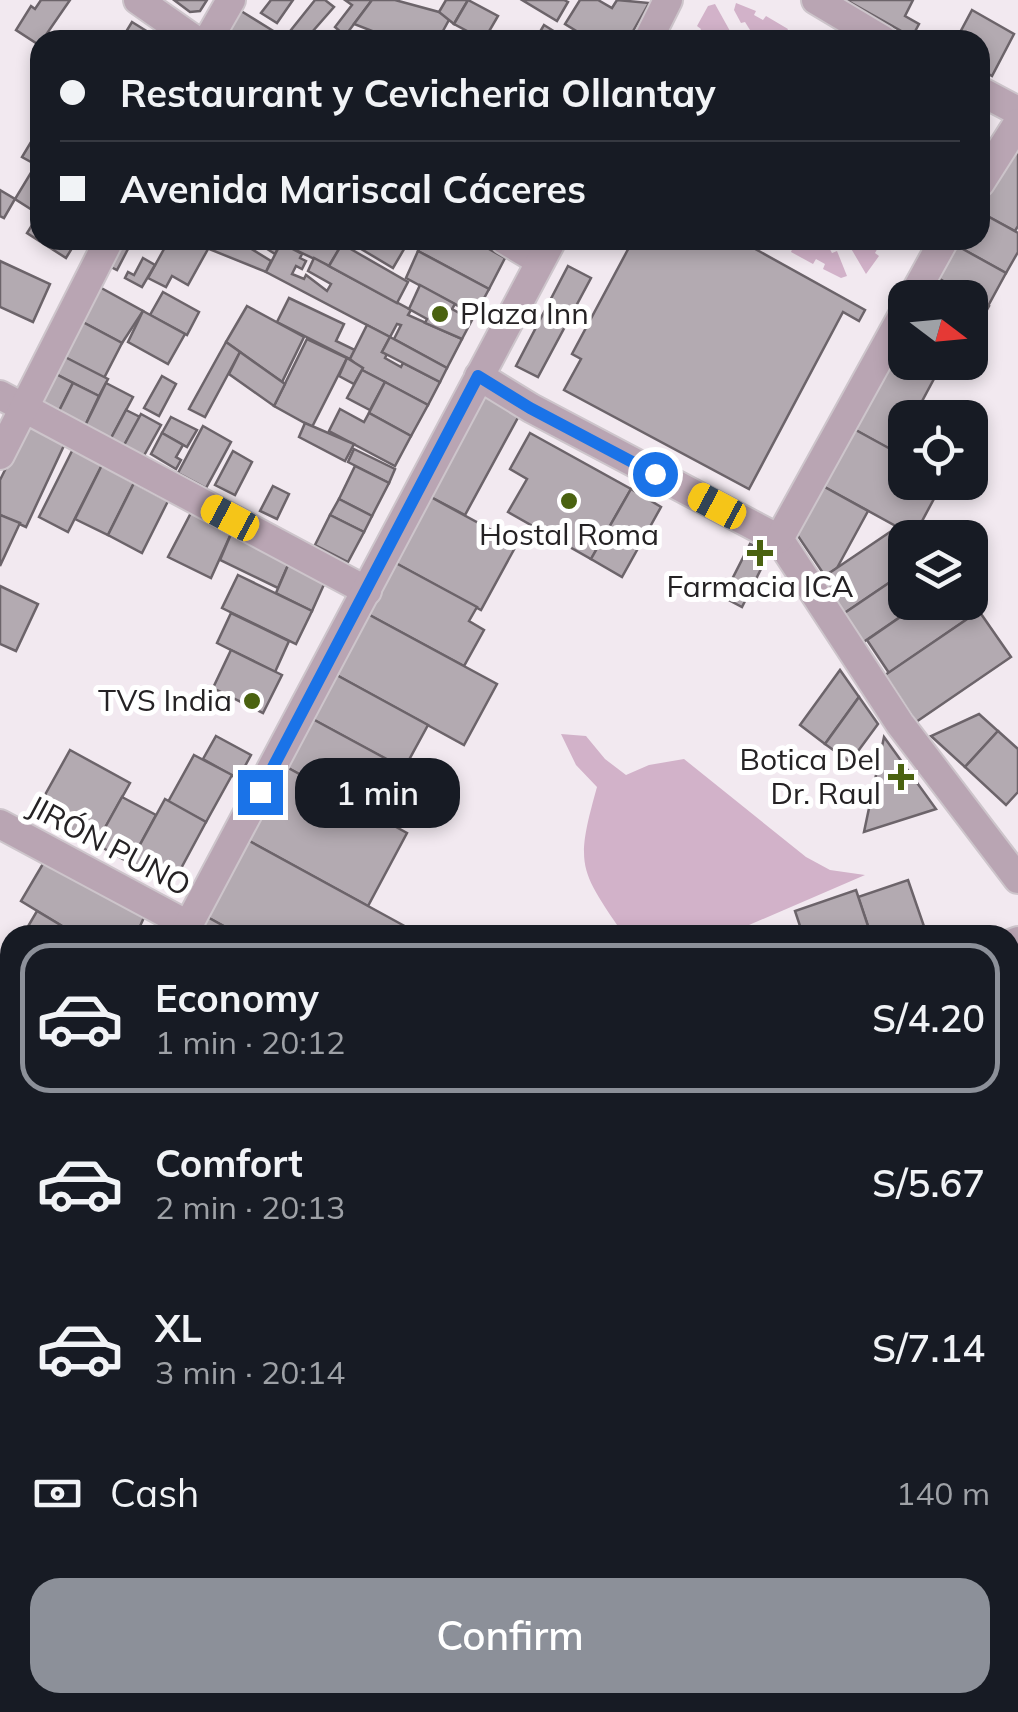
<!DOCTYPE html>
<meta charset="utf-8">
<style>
:root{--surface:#171b24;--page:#20242c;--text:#f1f3f6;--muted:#9ea1a6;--line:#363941;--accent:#8c9099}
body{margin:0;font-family:Mulish,sans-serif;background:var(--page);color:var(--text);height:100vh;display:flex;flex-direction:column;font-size:38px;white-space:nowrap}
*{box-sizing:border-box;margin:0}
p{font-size:32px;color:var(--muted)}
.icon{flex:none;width:55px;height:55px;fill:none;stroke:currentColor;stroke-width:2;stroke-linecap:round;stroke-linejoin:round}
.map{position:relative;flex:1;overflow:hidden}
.drawer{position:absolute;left:0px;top:925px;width:1020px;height:788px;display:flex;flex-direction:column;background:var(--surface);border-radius:30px 30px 0 0;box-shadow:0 5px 15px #0003}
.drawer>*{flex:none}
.hud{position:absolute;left:30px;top:30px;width:960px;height:220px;border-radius:30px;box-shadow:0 5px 15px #0003;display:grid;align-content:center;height:220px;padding:0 30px;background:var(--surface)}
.needle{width:65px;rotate:106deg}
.fabs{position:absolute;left:888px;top:280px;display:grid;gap:20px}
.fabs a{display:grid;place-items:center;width:100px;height:100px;border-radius:20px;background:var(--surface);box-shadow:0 5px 15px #0003;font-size:50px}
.end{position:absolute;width:45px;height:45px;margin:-22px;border:12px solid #1a73e8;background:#fff;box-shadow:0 0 0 5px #fff}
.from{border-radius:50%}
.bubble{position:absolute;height:70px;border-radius:30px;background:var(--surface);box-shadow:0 5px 15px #0003;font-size:32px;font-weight:600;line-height:70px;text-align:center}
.car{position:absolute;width:30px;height:60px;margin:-30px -15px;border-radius:12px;box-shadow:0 0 8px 2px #0007;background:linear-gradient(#f5c518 24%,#345 0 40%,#f5c518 0 76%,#345 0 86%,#f5c518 0)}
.hud b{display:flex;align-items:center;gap:35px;height:95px;font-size:38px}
.hud b+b{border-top:2px solid var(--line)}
.hud i{width:25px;height:25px;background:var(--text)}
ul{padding:18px 0 0;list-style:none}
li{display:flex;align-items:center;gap:30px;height:150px;margin:0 20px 15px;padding:0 10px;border:5px solid transparent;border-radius:30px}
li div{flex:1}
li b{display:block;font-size:38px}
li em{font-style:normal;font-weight:600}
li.selected{border-color:var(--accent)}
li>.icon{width:90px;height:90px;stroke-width:1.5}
.pay{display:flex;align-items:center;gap:25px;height:110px;padding:0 30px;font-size:38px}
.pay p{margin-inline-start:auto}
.cta{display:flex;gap:20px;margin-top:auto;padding:20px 30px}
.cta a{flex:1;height:115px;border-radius:30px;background:var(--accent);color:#fff;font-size:40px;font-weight:600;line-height:115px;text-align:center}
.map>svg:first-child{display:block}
.green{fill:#d2b2c9}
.building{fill:#b3aab1;stroke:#6c646a;stroke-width:2.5}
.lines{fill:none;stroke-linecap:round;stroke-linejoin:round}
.minor-casing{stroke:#cdc5cb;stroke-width:32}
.tertiary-casing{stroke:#cdc5cb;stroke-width:40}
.trunk-casing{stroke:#cdc5cb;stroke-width:52}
.minor{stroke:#b9a5b3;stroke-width:28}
.tertiary{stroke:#b9a5b3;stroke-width:35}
.trunk{stroke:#84607b;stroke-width:48}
.route{stroke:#1a73e8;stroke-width:12}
.poi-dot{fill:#4a6210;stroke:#fff;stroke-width:4}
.labels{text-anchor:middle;stroke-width:10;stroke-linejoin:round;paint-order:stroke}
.poi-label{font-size:30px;fill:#252224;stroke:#fff}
.street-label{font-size:30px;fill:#252224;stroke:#fff}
</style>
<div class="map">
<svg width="1018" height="1712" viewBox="0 0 1018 1712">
<rect width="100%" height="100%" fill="#f2e9f0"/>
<g class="green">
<polygon points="736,3 756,11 754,15 763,20 766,16 788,29 786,33 795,38 798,33 810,40 749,40 746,33 750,30 745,22 741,23 734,10"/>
<polygon points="715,4 735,40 690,40 692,35 697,37 701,29 697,26 708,6"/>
<polygon points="769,240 831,240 827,244 832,253 837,251 847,276 841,278 823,269 825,264 816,259 813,264 791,252 793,247 785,243 782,247"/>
<polygon points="846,240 888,240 884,246 880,244 875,253 879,256 866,274"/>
<path d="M561 734 586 736 605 759 626 775 649 765 684 759 806 857 830 870 865 875 749 925 735 935H624C579 869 575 866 597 787L576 765Z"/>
</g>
<g class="building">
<polygon points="41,0 70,0 39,45 16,30 31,6 35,9"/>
<polygon points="174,0 207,0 200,11 190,12"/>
<polygon points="271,0 293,0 277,23 261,13"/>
<polygon points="315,0 325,0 334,7 305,40 291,30"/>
<polygon points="345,0 372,0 345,36 335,27 352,5"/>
<polygon points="372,0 395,0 439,12 450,18 438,40 395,40 354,24"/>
<polygon points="446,0 468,0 454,24 439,12"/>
<polygon points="468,0 498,16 484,40 454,24"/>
<polygon points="522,0 564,0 568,2 557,21"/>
<polygon points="580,0 598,0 612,8 617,0 649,3 628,40 591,40 565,24"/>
<polygon points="846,0 913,0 905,16 919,24 912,37"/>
<polygon points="972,10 1014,34 992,76 980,69 980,40 956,40"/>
<polygon points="241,11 283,37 282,40 224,40"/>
<polygon points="132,22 161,40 121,40"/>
<polygon points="544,25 568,40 535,40"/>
<polygon points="40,127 40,167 22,157"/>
<polygon points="1018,133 1018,226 1015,231 980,212 980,203"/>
<polygon points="32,171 40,176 40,215 15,199"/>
<polygon points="0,190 15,199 4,218 0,216"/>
<polygon points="980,212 1018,233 1018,252 1006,273 957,246 960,240 980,240"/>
<polygon points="39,214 40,240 77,240 66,258 27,233"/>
<polygon points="169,240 187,240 208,249 188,285 172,276 166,287 148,278"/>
<polygon points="187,240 237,240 271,261 266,272"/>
<polygon points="253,240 278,240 281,243 275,254"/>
<polygon points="283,240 335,240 342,244 329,266 281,243"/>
<polygon points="346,240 402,240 407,244 393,268"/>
<polygon points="425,240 473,240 505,258 489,289 418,251"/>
<polygon points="633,240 739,240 865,310 859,321 843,312 749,489 564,390 581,359 572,354"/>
<polygon points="117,241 129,247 117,270 105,264"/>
<polygon points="281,243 302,254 300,258 306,261 302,269 296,266 292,274 304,279 306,275 327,291 331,284 308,271 314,258 411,310 408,315 462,339 447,368 394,339 401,325 397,324 390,337 266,272"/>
<polygon points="952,243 1006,273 988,306 934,276"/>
<polygon points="342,244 408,282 397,303 329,266"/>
<polygon points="418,251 489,289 475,315 406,278"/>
<polygon points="143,258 155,265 142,287 125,278 128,272 134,275"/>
<polygon points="0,261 50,284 33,322 0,307"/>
<polygon points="568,266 591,278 538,377 516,366"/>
<polygon points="934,276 989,306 970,342 970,298 923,298"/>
<polygon points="94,284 143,311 122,343 77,319"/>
<polygon points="420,285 455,304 452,309 472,320 462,339 425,323 427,319 409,309"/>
<polygon points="163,292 199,312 187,335 150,315"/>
<polygon points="289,298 344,324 336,341 355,350 350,359 277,322"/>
<polygon points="247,306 304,337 282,382 226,342"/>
<polygon points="143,311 185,334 168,364 128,342"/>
<polygon points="77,319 122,343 104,378 59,354"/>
<polygon points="367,325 390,337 382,352 387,354 385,358 401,367 403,363 440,382 428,405 362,370 350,359"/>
<polygon points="905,333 905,362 943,362 913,418 905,418 905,433 895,452 852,428"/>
<polygon points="390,337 447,368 440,382 382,352"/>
<polygon points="307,339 347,358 312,427 274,406"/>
<polygon points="226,342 240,352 205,417 189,409"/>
<polygon points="240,352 285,384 274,406 229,374"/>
<polygon points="59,354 108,379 99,396 50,371"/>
<polygon points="347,358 363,368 354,384 339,376"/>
<polygon points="362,370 385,382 370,410 347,398"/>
<polygon points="50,371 73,383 57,415 36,398"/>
<polygon points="162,376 176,384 159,416 144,408"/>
<polygon points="385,382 428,405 411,436 369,413"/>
<polygon points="73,383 99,396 84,428 57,415"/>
<polygon points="106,383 133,397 109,442 84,428"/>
<polygon points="484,392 521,412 465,515 427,495"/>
<polygon points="340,409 364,422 369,413 411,436 395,466 329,431"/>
<polygon points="126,410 140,417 122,449 109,442"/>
<polygon points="141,414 161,425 142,459 122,449"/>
<polygon points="171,417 197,430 187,447 162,433"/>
<polygon points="29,422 67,439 26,527 0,515 0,480"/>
<polygon points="305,423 354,444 345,461 299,437"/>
<polygon points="203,426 231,442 206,488 178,473"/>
<polygon points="852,428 905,457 905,482 943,482 914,536 821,485"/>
<polygon points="162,433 183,445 176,457 181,460 176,469 151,454"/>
<polygon points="530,433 631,489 591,559 508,512 527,479 510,469"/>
<polygon points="73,449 102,465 68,532 39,517"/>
<polygon points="354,449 395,469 389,483 348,462"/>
<polygon points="233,451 252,462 235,495 215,485"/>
<polygon points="102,465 134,483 108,535 75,519"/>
<polygon points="355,466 389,483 372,516 339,499"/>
<polygon points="134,483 168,501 142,553 108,535"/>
<polygon points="821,485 868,511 837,568 825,576 796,533"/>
<polygon points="273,486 289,494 277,519 260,511"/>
<polygon points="631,489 661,507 622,577 591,559"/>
<polygon points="427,495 517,544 481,610 392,561"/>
<polygon points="339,499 372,516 364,532 330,515"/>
<polygon points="194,507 234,527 211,578 168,557"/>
<polygon points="0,515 20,523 0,566"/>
<polygon points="330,515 364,532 348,562 315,545"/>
<polygon points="234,527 292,556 278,588 220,560"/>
<polygon points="890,532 905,554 905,572 843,614 819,580"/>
<polygon points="750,544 769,553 742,607 723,597"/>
<polygon points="292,556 326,580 312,611 276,593"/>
<polygon points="392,561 477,607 469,621 484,630 464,666 364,612"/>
<polygon points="905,572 905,602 922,602 862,643 843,614"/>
<polygon points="238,575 312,611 296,644 222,608"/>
<polygon points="0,586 38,604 16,651 0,644"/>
<polygon points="922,602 964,602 973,615 889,673 867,640"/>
<polygon points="979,611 1011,657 916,722 885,675"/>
<polygon points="364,612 497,684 464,745 331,672"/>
<polygon points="231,613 289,641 275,672 217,643"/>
<polygon points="231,650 282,675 263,713 213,688"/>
<polygon points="840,670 859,697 825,744 800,725"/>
<polygon points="331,672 428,725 404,769 307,716"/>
<polygon points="859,697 878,724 850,762 825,744"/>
<polygon points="979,714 998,731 965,767 931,736"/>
<polygon points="307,716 418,776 391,825 281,764"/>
<polygon points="998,731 1018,749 1018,792 1006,805 965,767"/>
<polygon points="216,736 251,755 238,779 203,759"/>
<polygon points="884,737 936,809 864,832"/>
<polygon points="70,750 130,783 96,844 36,811"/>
<polygon points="194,755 232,775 206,822 168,802"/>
<polygon points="281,764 407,833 368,906 242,837"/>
<polygon points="122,797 156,815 130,863 96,844"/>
<polygon points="165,799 206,822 172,885 130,863"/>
<polygon points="242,837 421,935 240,935 200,913"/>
<polygon points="47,857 146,913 136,935 77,935 21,901"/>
<polygon points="908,880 927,935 871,935 858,897"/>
<polygon points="856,890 871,935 803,935 795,911"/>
<polygon points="37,911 77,935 23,935"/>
<polygon points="200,913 240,935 188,935"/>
<polygon points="1018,956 1018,996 1010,999 1010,958"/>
<polygon points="1018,996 1018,1040 1011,1042 1010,999"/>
<polygon points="9,1103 10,1103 10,1175 0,1171 0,1125"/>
<polygon points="0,1171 10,1175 10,1187 0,1209"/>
<polygon points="1015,1285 1018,1331 1010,1333 1010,1286"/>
<polygon points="10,1316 10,1359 0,1352 0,1319"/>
<polygon points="1018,1331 1018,1380 1010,1382 1010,1333"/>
<polygon points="1018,1380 1018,1417 1010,1419 1010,1382"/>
<polygon points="1018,1417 1018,1462 1010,1464 1010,1419"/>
<polygon points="1018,1462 1018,1521 1010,1523 1010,1464"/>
<polygon points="10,1545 10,1589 0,1585 0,1574"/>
<polygon points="1011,1559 1018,1601 1010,1603 1010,1559"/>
<polygon points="1018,1601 1018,1649 1010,1651 1010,1603"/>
<polygon points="1018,1649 1018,1697 1010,1699 1010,1651"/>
<polygon points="1018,1697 1018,1712 969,1712 997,1702 1010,1702 1010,1699"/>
<polygon points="69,1702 143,1702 142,1712 96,1712 68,1707"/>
<polygon points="626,1702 682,1702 685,1712 628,1712"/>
<polygon points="726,1702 779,1702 781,1712 729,1712"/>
<polygon points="779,1702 819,1702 820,1704 781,1712"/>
<polygon points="825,1702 872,1702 874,1712 789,1712"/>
<polygon points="872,1702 919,1702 922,1712 874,1712"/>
</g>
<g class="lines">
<g class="minor-casing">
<g id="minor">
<polyline points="138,0 195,40"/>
<polyline points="816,0 883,40"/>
<polyline points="208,40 231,0"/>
<polyline points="648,40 668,0"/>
<polyline points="980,91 1018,111"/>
<polyline points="980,183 1018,123"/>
<polyline points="505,240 540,261"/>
<polyline points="912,298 944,240"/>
<polyline points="479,376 531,408 779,539 900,724 1018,879"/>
<polyline points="0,395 367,591"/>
<polyline points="0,455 109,240"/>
<polyline points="779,539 905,311"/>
<polyline points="0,824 188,925"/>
<polyline points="183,935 552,240"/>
<polyline points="1010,944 1018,941"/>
<polyline points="1010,1093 1018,1125 1010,1127"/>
<polyline points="1010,1541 1018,1538"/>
<polyline points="702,1702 705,1712"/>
<polyline points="426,1712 459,1702"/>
</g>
</g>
<g class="tertiary-casing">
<polyline id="tertiary" points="277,1702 279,1712"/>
</g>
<g class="trunk-casing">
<g id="trunk">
<polyline points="0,1294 10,1277"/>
<polyline points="175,1712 176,1702"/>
</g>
</g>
<use href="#minor" class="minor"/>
<use href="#tertiary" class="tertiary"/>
<use href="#trunk" class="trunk"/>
</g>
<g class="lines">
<polyline class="route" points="260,792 478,376 530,408 655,474"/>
</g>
<g class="poi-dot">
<circle cx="440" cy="314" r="10"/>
<circle cx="569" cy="501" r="10"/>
<path d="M755 538h10v10h10v10h-10v10h-10v-10h-10v-10h10z"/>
<circle cx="252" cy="701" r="10"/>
<path d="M896 762h10v10h10v10h-10v10h-10v-10h-10v-10h10z"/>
</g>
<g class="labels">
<g class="poi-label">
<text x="460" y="324" text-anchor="start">Plaza Inn</text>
<text x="569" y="545">Hostal Roma</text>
<text x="760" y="597">Farmacia ICA</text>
<text x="232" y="711" text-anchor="end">TVS India</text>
<text x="881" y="770" text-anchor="end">Botica Del<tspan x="881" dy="34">Dr. Raul</tspan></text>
</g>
<g class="street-label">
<text transform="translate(109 846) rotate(28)" y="10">JIRÓN PUNO</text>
</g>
</g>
</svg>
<div class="fabs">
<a><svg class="needle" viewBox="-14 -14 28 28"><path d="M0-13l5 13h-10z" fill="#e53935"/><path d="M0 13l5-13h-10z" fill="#9ea1a6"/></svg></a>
<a><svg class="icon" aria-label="locate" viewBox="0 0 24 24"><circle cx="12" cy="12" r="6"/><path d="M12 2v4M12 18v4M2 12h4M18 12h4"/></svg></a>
<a><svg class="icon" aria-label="layers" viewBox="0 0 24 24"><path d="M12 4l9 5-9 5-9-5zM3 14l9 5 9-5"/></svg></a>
</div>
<i class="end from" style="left:655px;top:474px"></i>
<i class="end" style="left:260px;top:792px"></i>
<div class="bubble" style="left:295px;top:758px;width:165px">1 min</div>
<i class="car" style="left:717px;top:506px;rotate:298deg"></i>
<i class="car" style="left:230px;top:518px;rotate:298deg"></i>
<div class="hud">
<b><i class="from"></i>Restaurant y Cevicheria Ollantay</b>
<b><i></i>Avenida Mariscal Cáceres</b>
</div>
<section class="drawer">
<ul>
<li class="selected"><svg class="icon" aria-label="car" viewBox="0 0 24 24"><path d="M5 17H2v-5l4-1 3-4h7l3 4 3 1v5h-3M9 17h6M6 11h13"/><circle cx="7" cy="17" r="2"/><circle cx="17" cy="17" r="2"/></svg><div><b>Economy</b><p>1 min · 20:12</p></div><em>S/4.20</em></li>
<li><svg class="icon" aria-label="car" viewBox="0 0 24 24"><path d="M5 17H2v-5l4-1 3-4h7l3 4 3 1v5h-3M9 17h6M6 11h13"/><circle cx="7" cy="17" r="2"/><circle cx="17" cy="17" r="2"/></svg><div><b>Comfort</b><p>2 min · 20:13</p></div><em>S/5.67</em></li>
<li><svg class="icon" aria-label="car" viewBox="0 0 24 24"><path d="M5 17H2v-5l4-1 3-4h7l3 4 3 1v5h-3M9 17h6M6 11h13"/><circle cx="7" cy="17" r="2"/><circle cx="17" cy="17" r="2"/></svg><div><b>XL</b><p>3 min · 20:14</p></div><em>S/7.14</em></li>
</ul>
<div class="pay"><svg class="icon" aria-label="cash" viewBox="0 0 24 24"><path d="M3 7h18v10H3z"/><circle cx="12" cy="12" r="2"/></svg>Cash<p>140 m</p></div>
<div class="cta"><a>Confirm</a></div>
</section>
</div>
